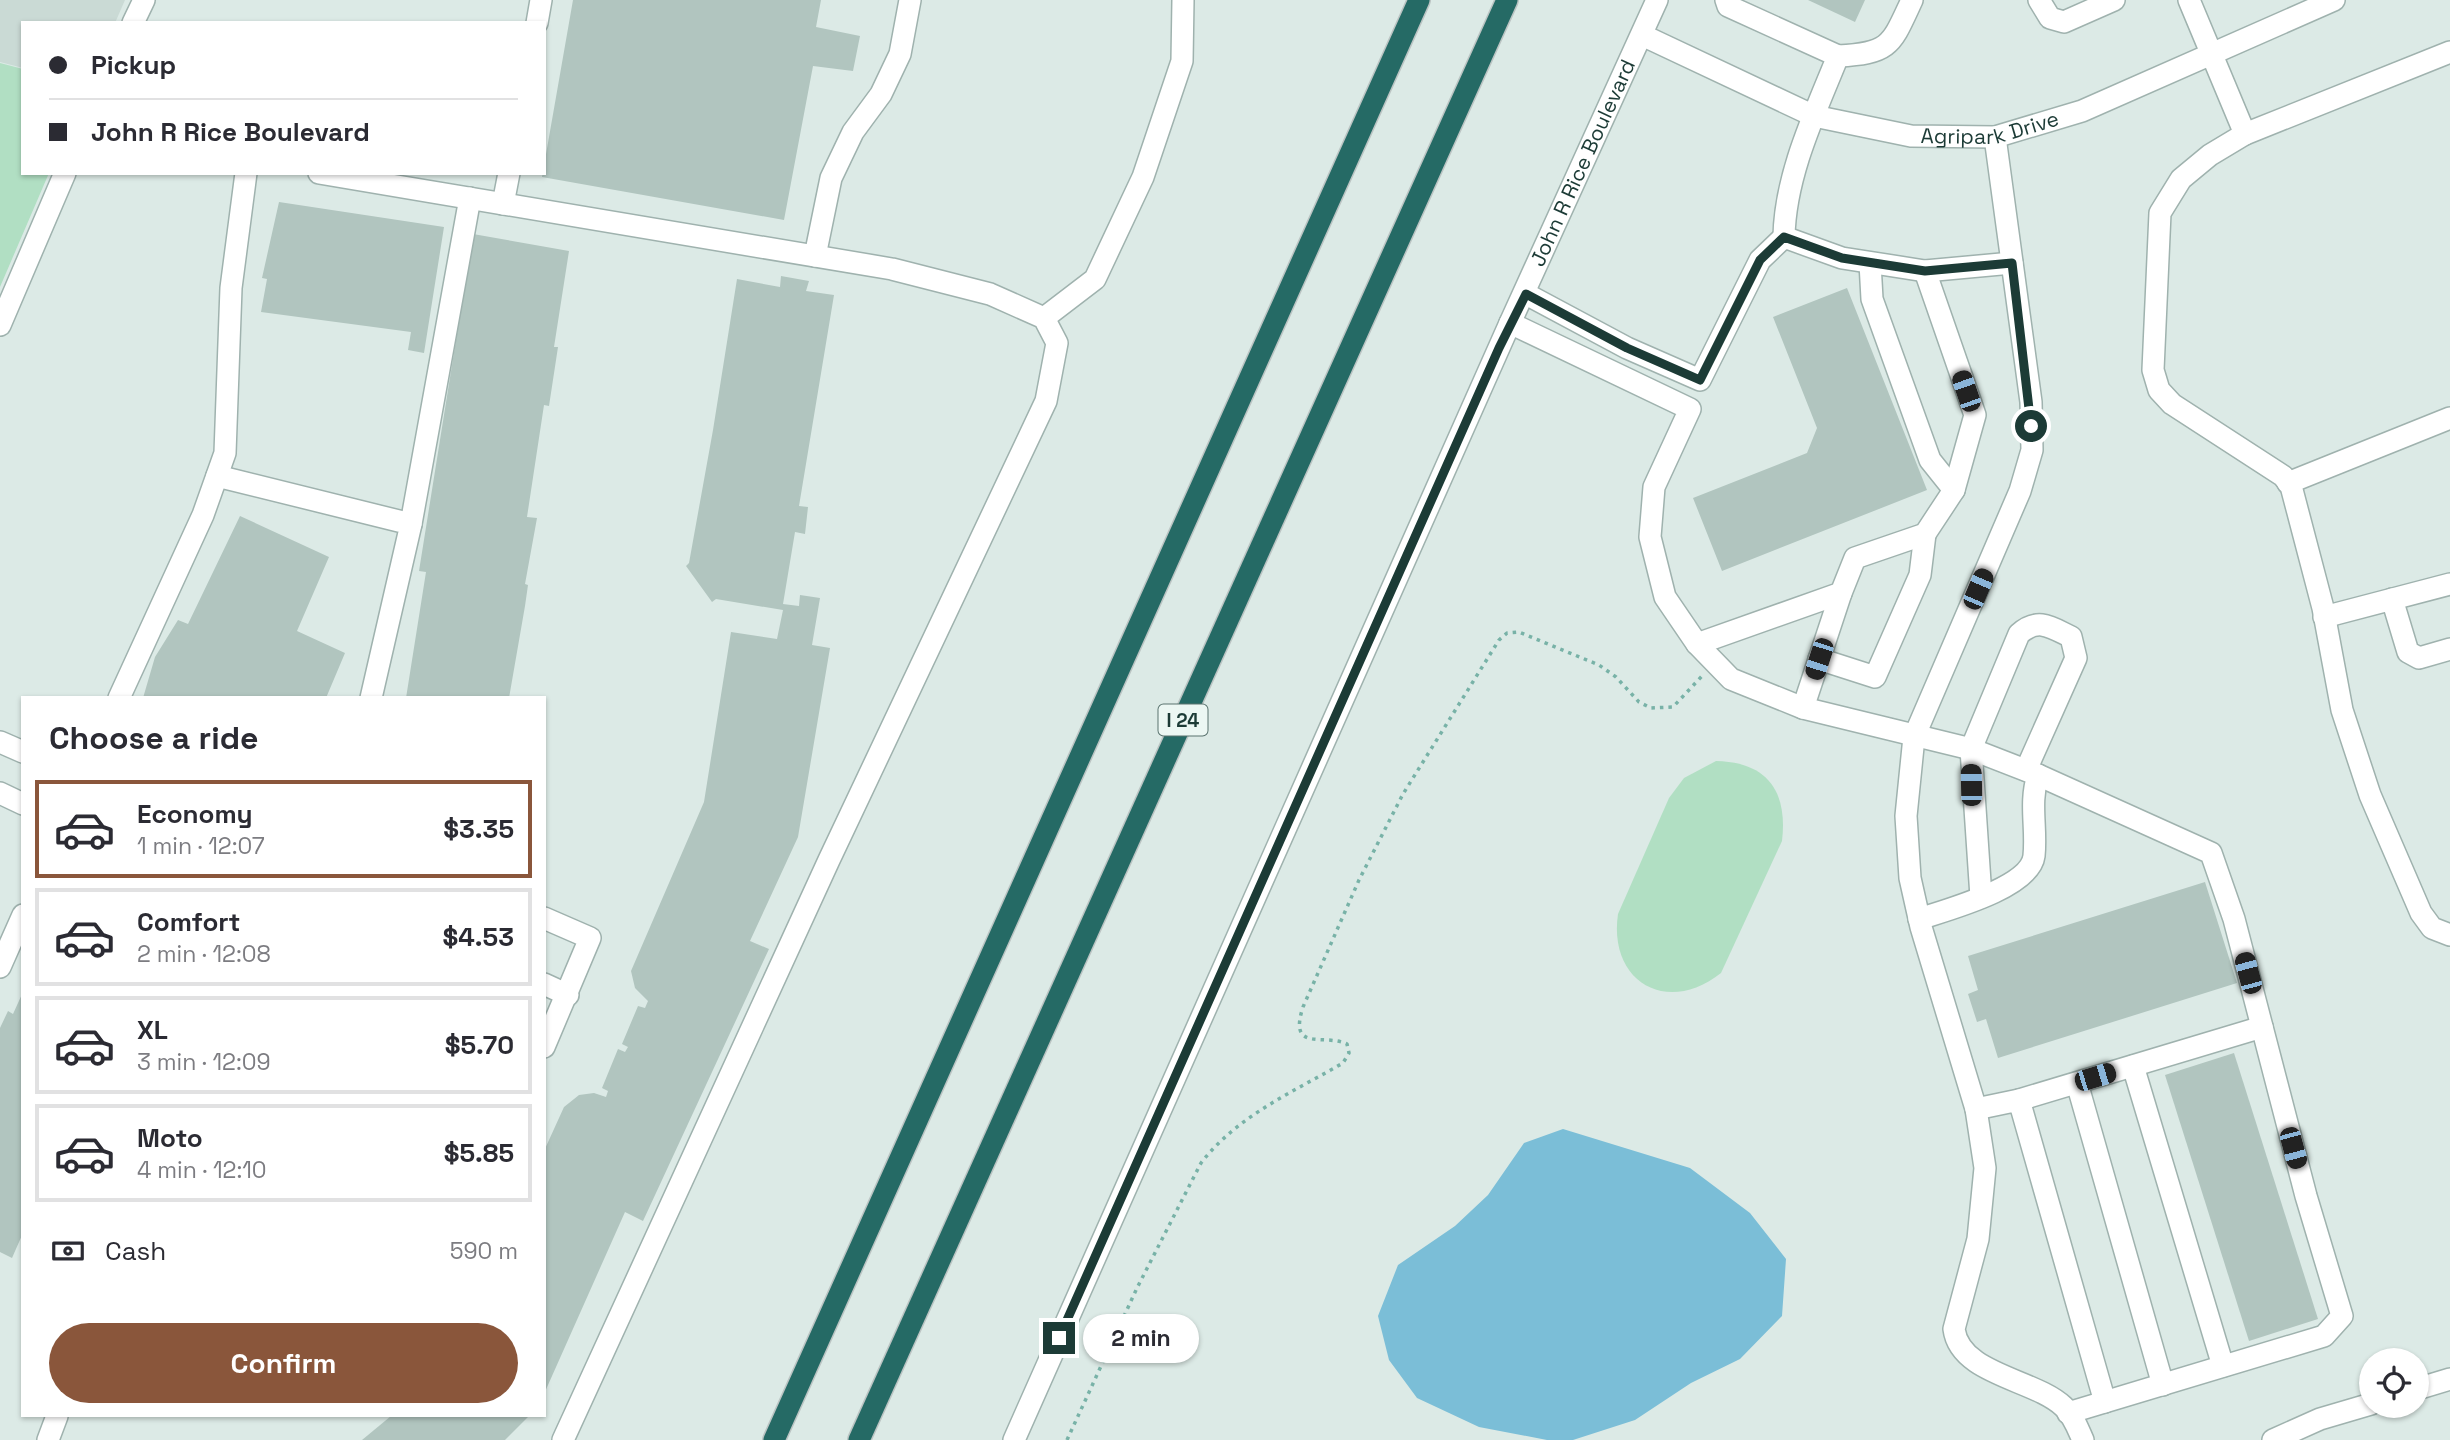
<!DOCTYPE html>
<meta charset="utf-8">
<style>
:root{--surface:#fff;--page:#f2f2f3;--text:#2b2b33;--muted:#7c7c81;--line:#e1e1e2;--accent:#8a563b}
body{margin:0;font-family:"Space Grotesk",sans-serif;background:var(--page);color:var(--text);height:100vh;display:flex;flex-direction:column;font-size:26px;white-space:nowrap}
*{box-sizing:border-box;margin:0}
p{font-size:23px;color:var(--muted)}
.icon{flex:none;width:38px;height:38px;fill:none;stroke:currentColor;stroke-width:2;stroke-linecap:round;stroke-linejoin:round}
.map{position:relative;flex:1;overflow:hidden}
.details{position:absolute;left:21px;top:696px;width:525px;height:721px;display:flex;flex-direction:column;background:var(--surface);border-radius:0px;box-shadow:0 2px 5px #0004}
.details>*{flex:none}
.top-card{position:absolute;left:21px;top:21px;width:525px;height:154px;border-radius:0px;box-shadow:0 2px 5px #0004;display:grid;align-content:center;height:154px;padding:0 28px;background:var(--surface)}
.tools{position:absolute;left:2359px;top:1348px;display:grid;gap:14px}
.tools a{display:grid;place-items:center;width:70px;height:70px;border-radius:50%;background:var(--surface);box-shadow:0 2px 5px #0004;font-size:35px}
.end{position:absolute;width:32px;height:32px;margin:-16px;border:9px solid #1c3b36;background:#fff;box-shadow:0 0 0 4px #fff}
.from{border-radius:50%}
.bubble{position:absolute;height:49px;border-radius:24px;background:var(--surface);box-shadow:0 2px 5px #0004;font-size:23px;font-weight:700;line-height:49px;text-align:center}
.car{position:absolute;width:21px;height:42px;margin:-21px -10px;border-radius:9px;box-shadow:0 0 5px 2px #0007;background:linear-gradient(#222 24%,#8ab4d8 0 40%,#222 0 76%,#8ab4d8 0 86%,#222 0)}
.top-card b{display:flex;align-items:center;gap:24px;height:66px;font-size:26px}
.top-card b+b{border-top:2px solid var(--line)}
.top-card i{width:18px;height:18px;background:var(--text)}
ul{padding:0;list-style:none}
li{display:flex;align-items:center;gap:21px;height:98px;margin:0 14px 10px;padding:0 14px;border:4px solid var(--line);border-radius:0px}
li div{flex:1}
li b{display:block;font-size:26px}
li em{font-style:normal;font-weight:700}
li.current{border-color:var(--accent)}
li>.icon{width:63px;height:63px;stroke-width:1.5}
h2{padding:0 28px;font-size:32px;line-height:84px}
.pay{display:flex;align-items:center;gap:18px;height:77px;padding:0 28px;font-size:26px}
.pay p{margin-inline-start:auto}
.button{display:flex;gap:14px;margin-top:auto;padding:14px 28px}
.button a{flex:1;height:80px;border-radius:42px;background:var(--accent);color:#fff;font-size:28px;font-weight:700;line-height:80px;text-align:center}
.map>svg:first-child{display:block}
.built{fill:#cadad5}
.green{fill:#b1dfc3}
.water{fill:#7bbed7}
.building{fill:#b1c5bf}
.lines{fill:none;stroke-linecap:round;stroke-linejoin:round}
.minor-casing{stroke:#9fb2ae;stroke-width:24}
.highway-casing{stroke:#bbc4c3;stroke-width:24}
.path{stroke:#78b2a7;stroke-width:3.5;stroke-dasharray:3.5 5;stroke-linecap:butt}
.minor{stroke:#fff;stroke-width:21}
.highway{stroke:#256a65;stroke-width:21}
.route{stroke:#1c3b36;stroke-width:9}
.labels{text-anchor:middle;stroke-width:5;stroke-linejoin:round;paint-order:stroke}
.shield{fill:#ecf7f3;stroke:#5a736f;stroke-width:2}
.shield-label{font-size:19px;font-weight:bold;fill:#1c3b36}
.street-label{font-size:21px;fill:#1c3b36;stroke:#ecf7f3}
</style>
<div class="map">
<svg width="2450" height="1440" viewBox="0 0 2450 1440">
<rect width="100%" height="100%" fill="#dceae6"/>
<polygon class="built" points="0,0 125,0 115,23 23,23 23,68 0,62"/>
<g class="green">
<polygon points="0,63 23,69 23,173 49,173 0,287"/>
<path d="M1716 761C1767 762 1788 791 1782 841L1721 973C1667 1016 1608 982 1618 914L1669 798 1684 778Z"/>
</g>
<polygon class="water" points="1563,1129 1690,1168 1750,1213 1786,1259 1782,1316 1740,1359 1691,1383 1635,1420 1573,1440 1547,1440 1479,1427 1417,1398 1389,1360 1378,1316 1398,1265 1455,1226 1488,1195 1524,1143"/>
<g class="building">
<polygon points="573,0 821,0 816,27 860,36 853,71 813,66 784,220 542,177"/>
<polygon points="1808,0 1865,0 1855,22"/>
<polygon points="279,202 444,227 424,353 408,350 411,332 261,312 267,279 262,278"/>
<polygon points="473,234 569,251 554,347 558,347 549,406 544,405 527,517 537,518 525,584 528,585 525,606 509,698 406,698 426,572 419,571"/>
<polygon points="781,276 809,281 806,291 834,295 799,506 808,507 805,534 795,532 783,604 799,606 800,595 820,598 812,645 830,648 798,837 750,941 769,949 643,1221 625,1212 544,1394 544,1151 564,1107 579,1095 594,1093 606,1097 608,1091 602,1088 618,1049 625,1052 628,1047 622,1044 638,1006 645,1008 648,1001 635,988 631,971 704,802 731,632 777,639 783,610 716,599 712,602 686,566 689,563 713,430 737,279 780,287"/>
<polygon points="1847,288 1927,490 1722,571 1693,498 1807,453 1817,428 1773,317"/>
<polygon points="240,516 329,557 297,631 345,653 326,698 143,698 155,657 178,620 188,624"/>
<polygon points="2205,882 2237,983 1998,1058 1986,1019 1977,1022 1968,994 1978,990 1968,956"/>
<polygon points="23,992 23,1233 12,1258 0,1252 0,1028 8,1011 13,1014"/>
<polygon points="2234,1053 2318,1319 2249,1341 2165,1075"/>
<polygon points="391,1416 529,1416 505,1440 362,1440"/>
</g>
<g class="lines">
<g class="minor-casing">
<g id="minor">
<path d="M1726 0 1728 6 1838 56C1815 113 1785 175 1784 237"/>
<polyline points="2039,0 2050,18 2064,22 2114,0"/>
<polyline points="2189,0 2245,134 2210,155 2181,179 2160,213 2153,370 2159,390 2172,404 2283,476 2291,486 2323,608 2342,710 2370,795 2421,913 2432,928 2450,935"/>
<polyline points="133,23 144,0"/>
<polyline points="537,23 541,0"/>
<path id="s1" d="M1642 35 1814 116 1911 136 1995 137 2082 111 2334 0"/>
<path d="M1838 56C1891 53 1891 45 1912 0"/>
<polyline points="2245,134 2450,52"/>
<path d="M1995 137 2031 402 2032 450 2020 491 1914 737 1906 816 1910 878 1921 927 1976 1109 1985 1168 1978 1239 1954 1329C1960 1375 2035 1379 2064 1407 2073 1415 2078 1429 2083 1440"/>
<polyline points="319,173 892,269 990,294 1044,318 1057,343 1046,401 829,860 563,1440"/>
<polyline points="503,204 509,173"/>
<polyline points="815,256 831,178 853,132 881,94 900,54 910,0"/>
<polyline points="1870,263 1872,299 1930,460 1954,490"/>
<polyline points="1526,294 1627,348 1700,380 1760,260 1784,237 1842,258 1925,271 2012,263"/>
<polyline points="1044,318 1095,279 1143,177 1182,61 1183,0"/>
<path d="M1510 323 1690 409 1654 487 1650 537 1665 597 1697 644 1731 679 1803 708 1971 749 2038 775C2029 803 2037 828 2034 856 2030 888 1946 910 1919 919"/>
<polyline points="0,325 65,173"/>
<polyline points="217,476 411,524 371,698"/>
<polyline points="2288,483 2450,418"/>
<polyline points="411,524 470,198"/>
<polyline points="2392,599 2408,652 2419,658 2450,649"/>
<polyline points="2324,617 2450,584"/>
<polyline points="1697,644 1841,593 1855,558 1925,534 1954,490 1975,415 1925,271"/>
<polyline points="1819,659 1875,677 1920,575 1925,534"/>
<polyline points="119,698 203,515 225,453 231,288 246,173"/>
<polyline points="1803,708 1841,593"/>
<polyline points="0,742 23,752"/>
<polyline points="2038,775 2211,853 2234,919 2306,1196 2342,1316 2324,1336 2068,1413"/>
<polyline points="0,793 23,804"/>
<path d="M1981 897 1971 749 2019 634C2038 617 2051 627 2071 637L2076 658 2026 770"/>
<polyline points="544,918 590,938 544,1047"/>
<polyline points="0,967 23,915"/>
<polyline points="544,984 568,995"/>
<polyline points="2133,1066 2223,1366"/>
<polyline points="2077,1083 2163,1385"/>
<polyline points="2019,1100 2262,1027"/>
<polyline points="1976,1109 2019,1100 2105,1402"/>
<polyline points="2417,1389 2450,1379"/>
<polyline points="48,1440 57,1416"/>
<path id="s2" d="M1014 1440 1510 323 1657 0"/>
<polyline points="2273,1440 2320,1419 2371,1404"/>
</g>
</g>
<g class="highway-casing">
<g id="highway">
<polyline points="774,1440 1419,0"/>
<polyline points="859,1440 1507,0"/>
</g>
</g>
<path class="path" d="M1067 1440 1137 1288 1201 1163C1237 1116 1293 1092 1343 1063L1349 1053 1347 1044C1324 1033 1288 1053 1303 1007L1359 880 1403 794 1499 640 1507 633 1519 632 1599 665 1616 677 1639 702 1651 708 1673 707 1702 676"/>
<use href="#minor" class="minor"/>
<use href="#highway" class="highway"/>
</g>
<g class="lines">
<polyline class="route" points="1059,1338 1499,348 1526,294 1627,348 1700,380 1760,260 1784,237 1842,258 1925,271 2012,263 2031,426"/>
</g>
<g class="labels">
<rect class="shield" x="1158.5" y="704.5" width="49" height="31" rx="5"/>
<g class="shield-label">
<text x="1183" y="727">I 24</text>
</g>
<g class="street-label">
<text dy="7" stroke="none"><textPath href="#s1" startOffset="369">Agripark Drive</textPath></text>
<text dy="7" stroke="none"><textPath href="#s2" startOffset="1398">John R Rice Boulevard</textPath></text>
</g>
</g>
</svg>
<div class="tools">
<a><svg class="icon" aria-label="locate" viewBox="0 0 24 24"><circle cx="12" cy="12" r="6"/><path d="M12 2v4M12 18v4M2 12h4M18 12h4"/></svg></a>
</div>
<i class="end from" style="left:2031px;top:426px"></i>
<i class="end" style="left:1059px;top:1338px"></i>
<div class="bubble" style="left:1083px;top:1314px;width:116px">2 min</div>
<i class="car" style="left:1966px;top:391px;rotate:341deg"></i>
<i class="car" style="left:1978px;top:589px;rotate:23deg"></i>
<i class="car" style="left:1819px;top:659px;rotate:198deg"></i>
<i class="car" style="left:1971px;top:785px;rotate:359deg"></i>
<i class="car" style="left:2248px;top:973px;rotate:345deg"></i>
<i class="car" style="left:2095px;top:1077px;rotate:73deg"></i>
<i class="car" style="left:2293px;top:1148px;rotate:165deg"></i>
<div class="top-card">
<b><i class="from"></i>Pickup</b>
<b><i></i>John R Rice Boulevard</b>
</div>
<section class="details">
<h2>Choose a ride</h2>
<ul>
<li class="current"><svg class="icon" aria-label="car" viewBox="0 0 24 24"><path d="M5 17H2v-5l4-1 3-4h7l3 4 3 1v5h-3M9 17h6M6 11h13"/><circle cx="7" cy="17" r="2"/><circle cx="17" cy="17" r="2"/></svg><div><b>Economy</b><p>1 min · 12:07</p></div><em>$3.35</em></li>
<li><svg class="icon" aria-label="car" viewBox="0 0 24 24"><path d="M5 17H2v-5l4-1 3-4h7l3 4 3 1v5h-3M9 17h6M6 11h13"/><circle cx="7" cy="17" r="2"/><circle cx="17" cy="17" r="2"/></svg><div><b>Comfort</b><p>2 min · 12:08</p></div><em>$4.53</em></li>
<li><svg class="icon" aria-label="car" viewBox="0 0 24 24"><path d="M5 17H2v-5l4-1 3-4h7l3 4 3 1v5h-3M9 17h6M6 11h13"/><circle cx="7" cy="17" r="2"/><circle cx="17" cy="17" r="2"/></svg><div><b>XL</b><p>3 min · 12:09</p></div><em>$5.70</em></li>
<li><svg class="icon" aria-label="car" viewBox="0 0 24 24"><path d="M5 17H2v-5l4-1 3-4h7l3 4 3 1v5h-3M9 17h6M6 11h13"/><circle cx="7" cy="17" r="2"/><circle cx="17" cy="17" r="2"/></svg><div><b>Moto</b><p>4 min · 12:10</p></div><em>$5.85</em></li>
</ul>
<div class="pay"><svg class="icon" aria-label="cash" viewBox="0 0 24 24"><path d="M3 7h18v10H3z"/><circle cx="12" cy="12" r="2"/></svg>Cash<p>590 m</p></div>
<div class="button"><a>Confirm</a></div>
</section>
</div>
